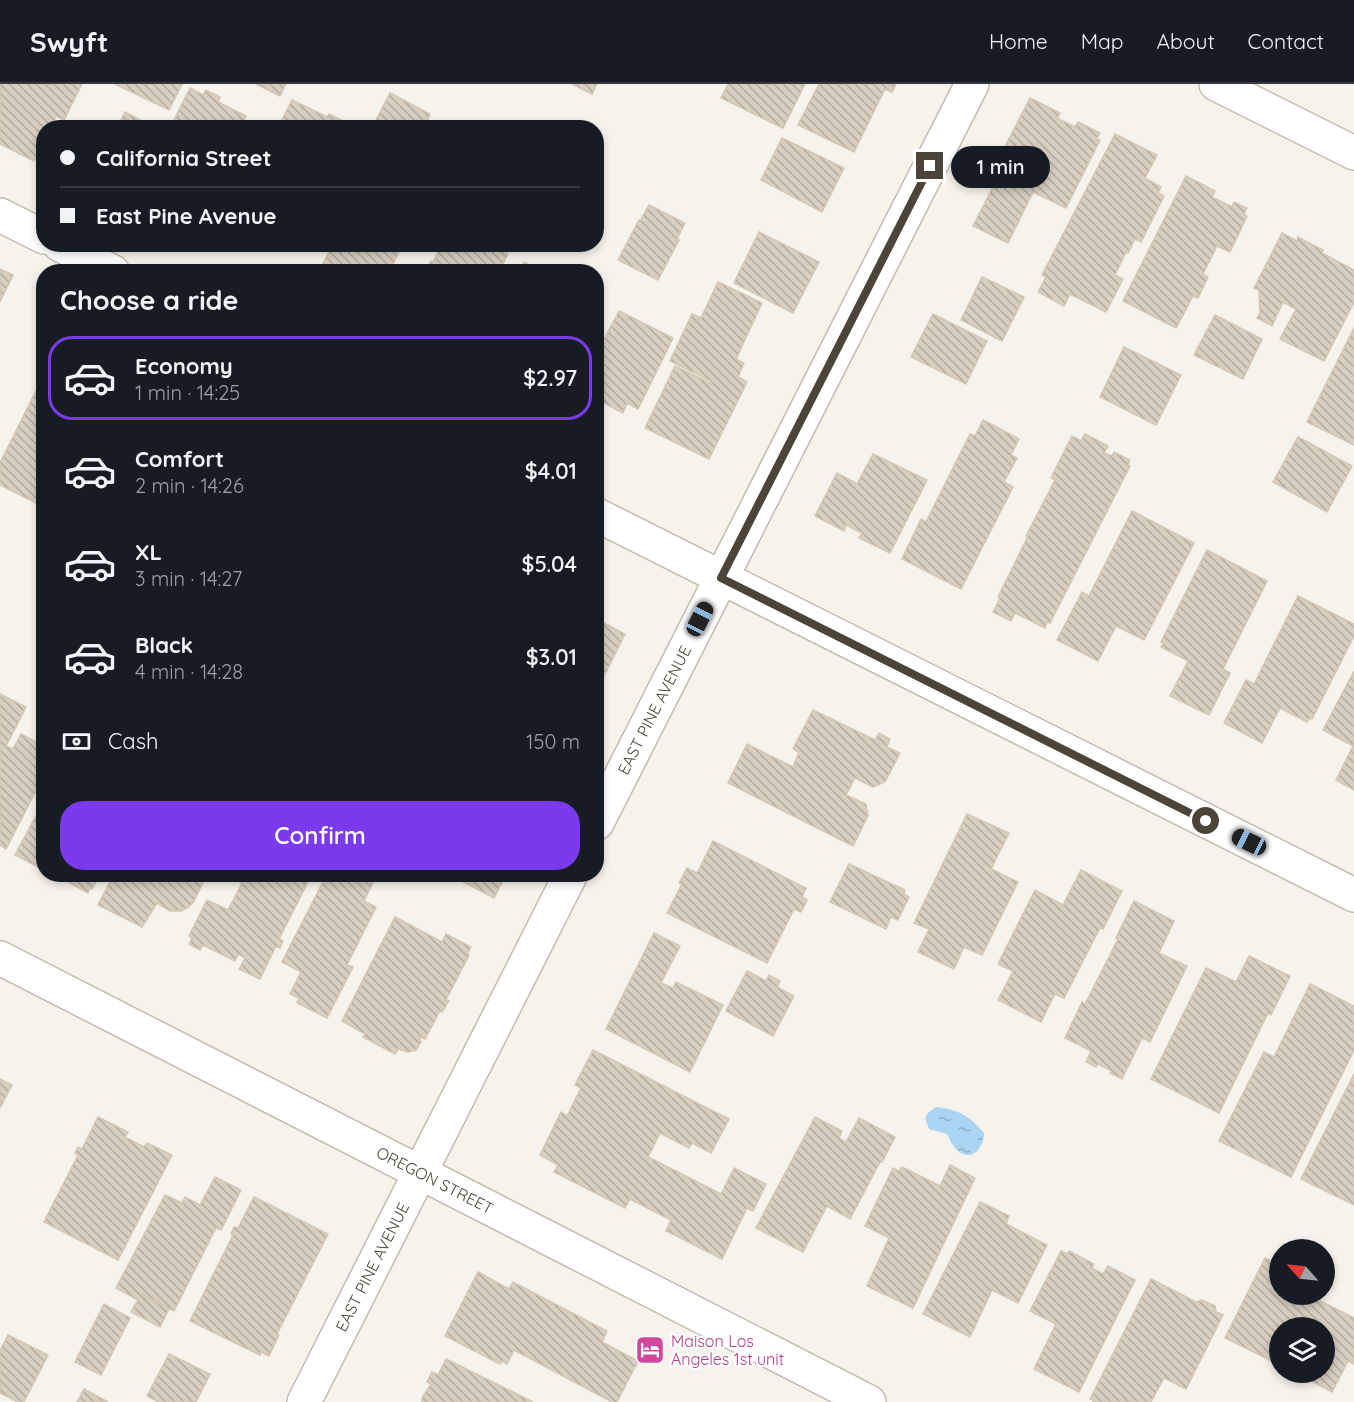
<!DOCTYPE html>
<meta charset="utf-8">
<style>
:root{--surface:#171b24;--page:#20242c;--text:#f1f3f6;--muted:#9ea1a6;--line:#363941;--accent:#7c3aed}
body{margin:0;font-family:Quicksand,sans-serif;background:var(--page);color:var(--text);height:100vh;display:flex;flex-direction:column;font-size:22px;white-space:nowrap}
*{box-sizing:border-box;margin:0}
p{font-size:20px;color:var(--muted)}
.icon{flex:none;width:33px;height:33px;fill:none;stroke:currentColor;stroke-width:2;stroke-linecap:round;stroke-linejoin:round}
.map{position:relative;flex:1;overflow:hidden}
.drawer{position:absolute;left:36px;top:180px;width:568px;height:618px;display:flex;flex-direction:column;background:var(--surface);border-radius:24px;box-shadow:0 3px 9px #0003}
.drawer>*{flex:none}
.banner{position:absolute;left:36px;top:36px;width:568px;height:132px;border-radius:24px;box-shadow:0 3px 9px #0003;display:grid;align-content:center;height:132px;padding:0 24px;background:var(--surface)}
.needle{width:39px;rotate:297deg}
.tools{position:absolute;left:1269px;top:1155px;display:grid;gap:12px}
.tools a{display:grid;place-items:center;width:66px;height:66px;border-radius:50%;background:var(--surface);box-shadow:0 3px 9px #0003;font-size:30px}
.end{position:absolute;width:27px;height:27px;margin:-14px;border:8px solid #4b4439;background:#fff;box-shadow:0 0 0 3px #fff}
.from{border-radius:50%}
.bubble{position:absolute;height:42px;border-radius:21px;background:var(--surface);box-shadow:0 3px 9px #0003;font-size:20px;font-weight:600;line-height:42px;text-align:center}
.car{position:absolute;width:18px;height:36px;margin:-18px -9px;border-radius:8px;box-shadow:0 0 4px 2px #0007;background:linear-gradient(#222 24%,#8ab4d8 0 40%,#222 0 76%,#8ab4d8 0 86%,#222 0)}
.banner b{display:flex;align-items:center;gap:21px;height:57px;font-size:22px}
.banner b+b{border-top:2px solid var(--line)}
.banner i{width:15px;height:15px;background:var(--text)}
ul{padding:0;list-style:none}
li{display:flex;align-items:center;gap:18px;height:84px;margin:0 12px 9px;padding:0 12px;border:3px solid transparent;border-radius:24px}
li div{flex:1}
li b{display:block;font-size:22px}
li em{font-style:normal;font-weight:600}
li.active{border-color:var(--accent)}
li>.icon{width:54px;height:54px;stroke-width:1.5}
h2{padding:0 24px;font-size:27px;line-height:72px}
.pay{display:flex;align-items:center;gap:15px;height:66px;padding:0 24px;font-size:22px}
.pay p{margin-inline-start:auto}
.button{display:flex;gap:12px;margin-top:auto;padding:12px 24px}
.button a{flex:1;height:69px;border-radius:24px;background:var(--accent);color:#fff;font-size:24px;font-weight:600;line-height:69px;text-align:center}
header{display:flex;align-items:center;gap:36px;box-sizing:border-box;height:84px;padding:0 30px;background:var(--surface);border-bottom:2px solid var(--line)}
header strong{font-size:28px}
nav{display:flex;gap:33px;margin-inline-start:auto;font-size:21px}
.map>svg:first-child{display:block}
.water{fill:url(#water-ripples)}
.building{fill:url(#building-back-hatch);stroke:#d3c7b4;stroke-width:1.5}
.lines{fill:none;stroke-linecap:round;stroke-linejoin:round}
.street-casing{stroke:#c2bbae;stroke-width:36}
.street{stroke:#fff;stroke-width:33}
.route{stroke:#4b4439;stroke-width:8}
.labels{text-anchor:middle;stroke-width:4.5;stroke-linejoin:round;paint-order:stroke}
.street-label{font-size:16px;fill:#4b4439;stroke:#fff}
.hotel-label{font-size:16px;fill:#b23c85;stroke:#fff;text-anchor:start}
</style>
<header>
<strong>Swyft</strong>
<nav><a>Home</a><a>Map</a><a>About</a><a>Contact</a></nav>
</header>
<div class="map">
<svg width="1354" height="1318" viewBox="0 0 1354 1318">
<defs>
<pattern id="water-ripples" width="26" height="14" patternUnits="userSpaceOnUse" patternTransform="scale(1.5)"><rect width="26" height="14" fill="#a9d4f2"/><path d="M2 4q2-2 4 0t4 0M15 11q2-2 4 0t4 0" fill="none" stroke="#8caec5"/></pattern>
<pattern id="building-back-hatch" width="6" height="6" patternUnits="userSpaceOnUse" patternTransform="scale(1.5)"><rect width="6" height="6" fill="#d8cfc1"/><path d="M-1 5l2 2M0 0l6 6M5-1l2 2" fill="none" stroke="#b1aa9e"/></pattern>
</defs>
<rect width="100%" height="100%" fill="#f6f3ec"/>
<path class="water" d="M936 1023C959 1026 969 1031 984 1049 984 1062 973 1079 958 1067 953 1063 950 1055 947 1050L929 1045 925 1034 929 1028Z"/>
<g class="building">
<polygon points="0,0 82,0 64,36 56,32 51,44 44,44 44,58 34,77 0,60 0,44 2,40 0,39"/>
<polygon points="115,0 182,0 169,26"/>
<polygon points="256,0 286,0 280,12"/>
<polygon points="572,0 597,0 592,10"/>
<polygon points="728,0 805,0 783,44 721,14"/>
<polygon points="819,0 896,0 892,8 885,5 854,68 798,41"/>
<polygon points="190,4 203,11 206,6 220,13 218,18 246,32 240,44 170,44"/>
<polygon points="390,9 430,30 424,44 372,44"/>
<polygon points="1030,14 1060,29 1057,34 1075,43 1078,38 1100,49 1096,55 1100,56 1066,124 1033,108 1008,159 973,142 999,91 992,88"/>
<polygon points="292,16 327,33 329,30 351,41 350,44 278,44"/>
<polygon points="125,28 155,44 117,44"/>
<polygon points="1115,50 1157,71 1145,94 1161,103 1158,109 1164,112 1141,158 1135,155 1128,169 1126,168 1115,191 1123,195 1106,228 1070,210 1064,222 1038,208 1046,193 1042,191"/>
<polygon points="782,54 844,84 822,128 761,96"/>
<polygon points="1186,92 1215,107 1212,113 1232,123 1234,118 1247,124 1244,130 1247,132 1230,168 1217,162 1203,190 1208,193 1198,214 1193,212 1176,244 1123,217"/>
<polygon points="649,121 685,139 677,155 679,156 658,196 618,176 639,136 640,137"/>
<polygon points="759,148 819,178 793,229 734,199"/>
<polygon points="1282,149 1297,157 1298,153 1323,166 1322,169 1354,186 1354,218 1324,277 1280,255 1296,225 1283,218 1272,242 1257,234 1260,229 1259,206 1254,204"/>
<polygon points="333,160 403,160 389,188 332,188 322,182"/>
<polygon points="442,160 509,160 505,168 508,170 499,188 424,188 431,177 433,178"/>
<polygon points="524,178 543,188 520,188"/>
<polygon points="0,185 13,191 0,218"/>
<polygon points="982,193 1024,213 1002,257 961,236"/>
<polygon points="718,198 762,219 736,275 744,279 738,293 747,298 709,375 645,344 675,282 710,299 711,297 670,277 692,230 701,234"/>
<polygon points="619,227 673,254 638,325 627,319 623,329 598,316 597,319 597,269"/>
<polygon points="933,230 987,257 966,300 911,273"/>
<polygon points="1215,231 1262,255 1243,295 1194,271"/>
<polygon points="1354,244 1354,361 1307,338"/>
<polygon points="1124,263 1181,291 1156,341 1100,313"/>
<polygon points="36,307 44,311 44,423 0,401 0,379"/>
<polygon points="983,336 1019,355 1011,371 1017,374 1004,398 1013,403 961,505 902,475 921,435 926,438 970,350 975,352"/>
<polygon points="1085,350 1108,362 1104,369 1112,372 1114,368 1130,376 1128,381 1130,382 1050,539 1047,538 1045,544 1015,529 1011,537 993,528 1000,514 998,513 1028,452 1026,452 1055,396 1051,394 1072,352 1081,357"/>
<polygon points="1298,353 1352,382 1327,428 1273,398"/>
<polygon points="873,370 927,396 890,469 859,454 862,449 846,441 844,447 815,432 837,389 857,400"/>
<polygon points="1132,427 1194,459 1144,556 1116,542 1098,577 1057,556 1082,508 1089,512"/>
<polygon points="1207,466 1267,497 1223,585 1230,589 1209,631 1170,612 1188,577 1161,563 1164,559 1161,558"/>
<polygon points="1298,512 1354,540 1354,552 1312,635 1310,634 1307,638 1280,624 1262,659 1224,639 1246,596 1254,600"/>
<polygon points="600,537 625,550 597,606 597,543"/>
<polygon points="1354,587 1354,706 1336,696 1353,662 1323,646"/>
<polygon points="0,610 26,623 6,662 13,665 21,650 44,662 44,677 37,690 43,693 6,765 0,761"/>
<polygon points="813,626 875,656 879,649 890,655 887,663 900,669 885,698 873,703 855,694 846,711 866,720 868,732 853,762 728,699 747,660 793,683 799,668 793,665"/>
<polygon points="44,717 44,786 15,771"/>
<polygon points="967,730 1009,749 991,785 1018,798 982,871 964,863 954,885 918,868 929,845 914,839"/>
<polygon points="713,757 806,804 802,813 807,816 801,828 794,825 767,879 667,829 682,800 679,799 687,784 697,789"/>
<polygon points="849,780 905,806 904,810 909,813 898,836 891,833 886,845 830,818"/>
<polygon points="1081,786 1122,807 1103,845 1100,844 1064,914 1055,910 1041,938 998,916 1013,887 998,880 1035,806 1063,821"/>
<polygon points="65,790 100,790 92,805 90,804 88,809 66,797 68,792"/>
<polygon points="114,790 207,790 194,817 189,823 181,827 170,827 157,819 142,843 98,821"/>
<polygon points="239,790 312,790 279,855 283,857 280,864 276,862 260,895 239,885 245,874 238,870 235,877 203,861 200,866 189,860 192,854 189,852 207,816 228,826 242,799 236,796"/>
<polygon points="327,790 377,790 364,817 376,823 347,881 353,883 327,934 297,919 299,914 290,910 301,888 282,878"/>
<polygon points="448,790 506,790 494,814"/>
<polygon points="1134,817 1174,837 1159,869 1187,882 1150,958 1142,954 1122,995 1110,989 1112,987 1098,980 1096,983 1086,978 1091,967 1065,954 1082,918 1085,920 1118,855 1116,854"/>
<polygon points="395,833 442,858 446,850 471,863 467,870 469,871 446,916 449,917 442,928 440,927 425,955 419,952 421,958 416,966 408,968 398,965 395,970 363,953 365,950 342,937"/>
<polygon points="654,849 680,862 661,899 673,904 676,898 723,921 690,988 606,945"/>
<polygon points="1249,872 1290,892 1271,931 1268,929 1219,1029 1151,995 1206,884 1236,898"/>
<polygon points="747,887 766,897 769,891 780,897 777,903 794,912 773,952 726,927"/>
<polygon points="1310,900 1354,922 1354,966 1291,1093 1219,1057 1264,968 1274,973"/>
<polygon points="593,966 729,1035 711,1069 692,1059 689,1064 660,1049 648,1073 721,1110 734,1084 766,1100 753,1127 747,1124 722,1175 666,1147 671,1136 630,1115 625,1124 554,1088 558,1081 540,1071 561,1028 567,1032 581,1004 575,1001"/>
<polygon points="1354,990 1354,1121 1301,1095"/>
<polygon points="0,995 12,1001 0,1024"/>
<polygon points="98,1033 128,1048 125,1053 144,1063 147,1059 172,1071 118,1176 44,1138 78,1071 75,1069 78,1063 82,1065"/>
<polygon points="815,1033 842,1047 839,1054 846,1058 859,1034 895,1053 882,1078 880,1078 850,1135 827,1122 803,1168 756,1144"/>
<polygon points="950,1081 975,1094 913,1224 867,1202 889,1154 865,1142 893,1084 899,1087 902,1083 940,1102"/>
<polygon points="215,1093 241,1106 221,1146 216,1144 174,1227 142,1210 142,1211 169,1225 160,1243 131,1228 138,1216 116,1204 165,1111 182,1119 185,1113 200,1121"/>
<polygon points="254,1113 328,1150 277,1250 279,1251 269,1272 261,1268 260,1271 190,1237 233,1151 231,1150 234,1143 238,1144"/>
<polygon points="980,1118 1009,1132 1006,1140 1047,1161 1018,1219 992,1206 970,1253 923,1230"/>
<polygon points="1061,1167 1067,1170 1069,1167 1094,1180 1092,1184 1103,1190 1108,1182 1135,1196 1079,1308 1034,1285 1056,1240 1030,1227"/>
<polygon points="1265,1174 1280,1181 1280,1210 1307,1210 1354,1234 1354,1280 1348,1277 1332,1308 1294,1288 1324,1288 1324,1244 1280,1244 1280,1281 1225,1254"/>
<polygon points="478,1188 509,1205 513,1198 607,1247 602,1258 638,1277 617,1318 612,1318 514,1266 507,1280 502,1277 500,1280 445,1252"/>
<polygon points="1151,1195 1196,1218 1202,1216 1215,1222 1216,1228 1223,1231 1186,1305 1164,1294 1151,1318 1093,1318 1093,1316 1090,1315"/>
<polygon points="104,1220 130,1234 101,1291 75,1278"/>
<polygon points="8,1251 48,1271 24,1318 18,1318 0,1309 0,1267"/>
<polygon points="169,1270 210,1290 196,1318 159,1318 147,1312"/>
<polygon points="446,1275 533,1318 422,1318 422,1314 431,1300 427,1298 432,1288 438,1291"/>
<polygon points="84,1305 108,1318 77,1318"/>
</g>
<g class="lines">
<g class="street-casing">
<g id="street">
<polyline points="1216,0 1354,69"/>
<polyline points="0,131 44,153"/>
<polyline points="59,160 113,188"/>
<polyline points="597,431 1354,811"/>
<polyline points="597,739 972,0"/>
<polyline points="0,874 869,1318"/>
<polyline points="304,1318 571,790"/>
</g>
</g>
<use href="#street" class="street"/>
</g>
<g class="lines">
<polyline class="route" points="930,82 721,494 1206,737"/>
</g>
<defs>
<g id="hotel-square" transform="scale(1.5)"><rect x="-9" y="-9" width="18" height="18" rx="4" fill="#d1479c" stroke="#fff"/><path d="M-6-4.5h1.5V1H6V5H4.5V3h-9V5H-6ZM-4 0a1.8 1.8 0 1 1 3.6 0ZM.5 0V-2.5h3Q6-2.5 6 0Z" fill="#fff"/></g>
</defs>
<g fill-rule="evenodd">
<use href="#hotel-square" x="650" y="1266"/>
</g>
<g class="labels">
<g class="street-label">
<text transform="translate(654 626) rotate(-63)" y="6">EAST PINE AVENUE</text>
<text transform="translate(435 1096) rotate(27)" y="6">OREGON STREET</text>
<text transform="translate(372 1183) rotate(-63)" y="6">EAST PINE AVENUE</text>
</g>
<g class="hotel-label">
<text x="671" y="1263">Maison Los<tspan x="671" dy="18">Angeles 1st unit</tspan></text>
</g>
</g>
</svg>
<div class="tools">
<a><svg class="needle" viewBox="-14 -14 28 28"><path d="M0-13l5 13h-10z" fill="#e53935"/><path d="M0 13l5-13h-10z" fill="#9ea1a6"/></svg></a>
<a><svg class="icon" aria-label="layers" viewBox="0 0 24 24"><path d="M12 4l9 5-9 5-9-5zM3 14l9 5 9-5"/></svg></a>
</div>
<i class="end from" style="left:1206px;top:737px"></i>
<i class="end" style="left:930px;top:82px"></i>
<div class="bubble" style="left:951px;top:62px;width:99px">1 min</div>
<i class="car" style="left:700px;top:535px;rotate:27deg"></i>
<i class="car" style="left:1249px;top:758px;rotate:296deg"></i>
<div class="banner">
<b><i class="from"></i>California Street</b>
<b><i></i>East Pine Avenue</b>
</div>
<section class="drawer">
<h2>Choose a ride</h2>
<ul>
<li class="active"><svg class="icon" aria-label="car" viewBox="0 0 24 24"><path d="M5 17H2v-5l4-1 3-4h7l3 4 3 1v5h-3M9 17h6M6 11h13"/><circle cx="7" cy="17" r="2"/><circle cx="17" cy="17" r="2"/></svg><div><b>Economy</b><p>1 min · 14:25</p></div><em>$2.97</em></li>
<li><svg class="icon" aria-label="car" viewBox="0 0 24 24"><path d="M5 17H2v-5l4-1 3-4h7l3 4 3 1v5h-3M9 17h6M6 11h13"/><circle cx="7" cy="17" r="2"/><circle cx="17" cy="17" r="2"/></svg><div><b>Comfort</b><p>2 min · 14:26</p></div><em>$4.01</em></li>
<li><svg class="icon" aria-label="car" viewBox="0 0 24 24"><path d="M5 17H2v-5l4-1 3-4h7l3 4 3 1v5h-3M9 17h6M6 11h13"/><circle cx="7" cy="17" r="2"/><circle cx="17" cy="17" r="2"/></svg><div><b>XL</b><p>3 min · 14:27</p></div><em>$5.04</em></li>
<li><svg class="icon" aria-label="car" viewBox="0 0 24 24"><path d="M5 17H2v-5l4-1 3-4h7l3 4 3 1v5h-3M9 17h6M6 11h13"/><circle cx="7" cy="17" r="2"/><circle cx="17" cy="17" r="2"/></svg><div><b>Black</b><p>4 min · 14:28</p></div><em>$3.01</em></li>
</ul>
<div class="pay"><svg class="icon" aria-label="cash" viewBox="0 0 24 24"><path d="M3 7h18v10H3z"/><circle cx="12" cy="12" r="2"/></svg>Cash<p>150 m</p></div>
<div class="button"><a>Confirm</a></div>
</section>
</div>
